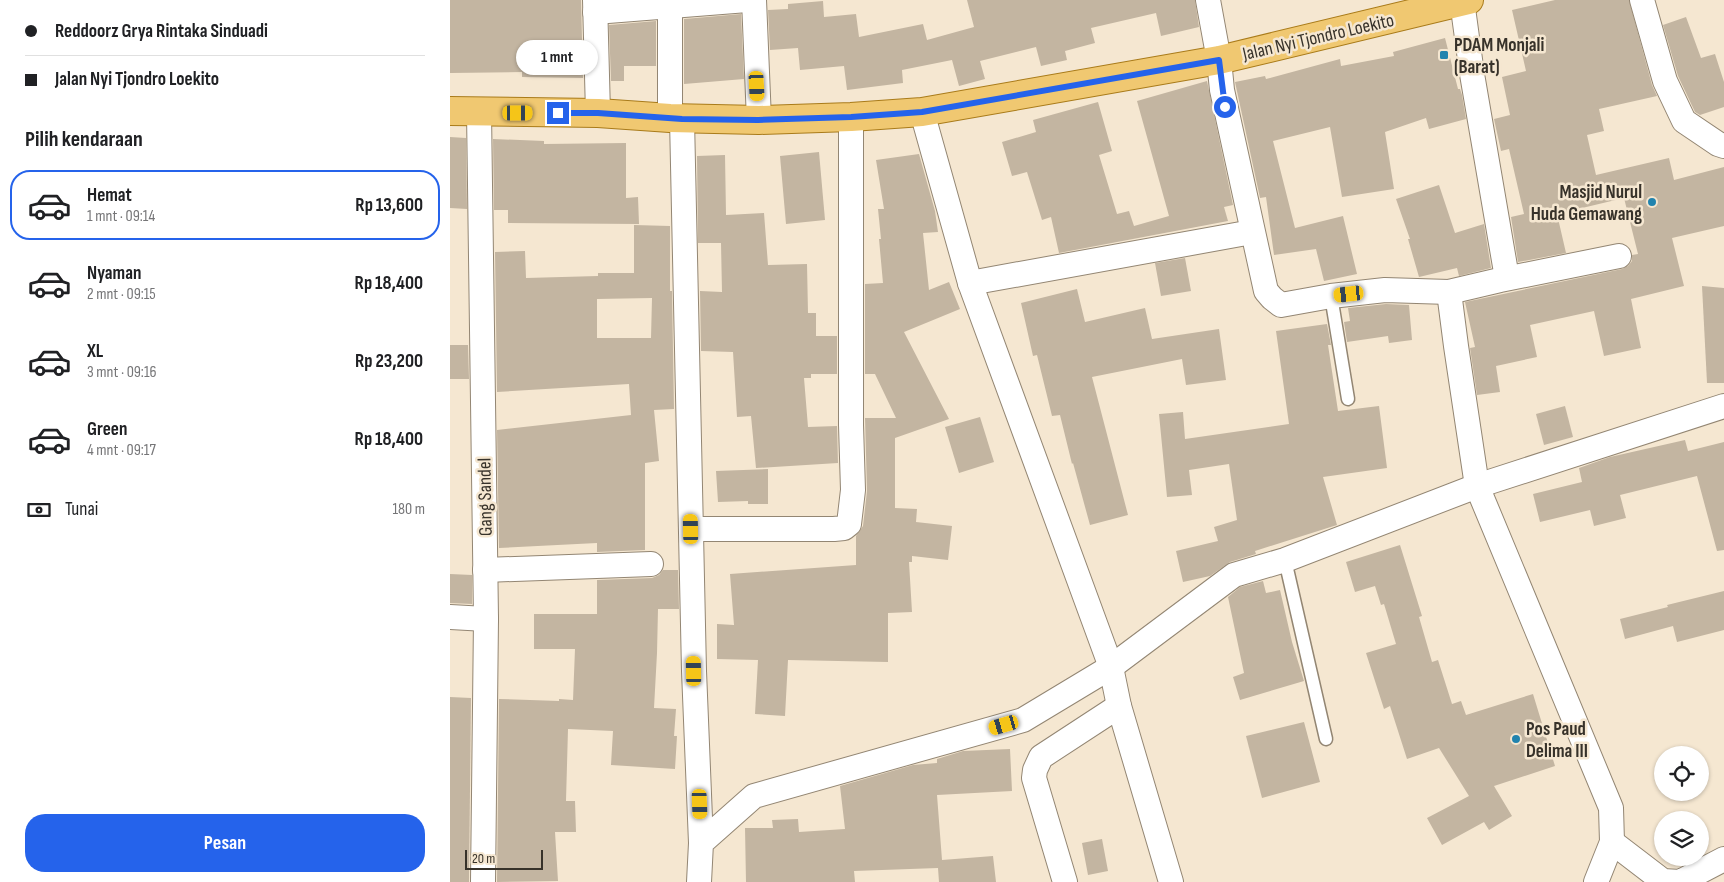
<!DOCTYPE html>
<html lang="id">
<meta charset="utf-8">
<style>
:root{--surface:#fff;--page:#f2f2f2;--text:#202124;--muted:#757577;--line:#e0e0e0;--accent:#2563eb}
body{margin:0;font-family:"Sofia Sans Condensed",sans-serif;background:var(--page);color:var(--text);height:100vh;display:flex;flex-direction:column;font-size:19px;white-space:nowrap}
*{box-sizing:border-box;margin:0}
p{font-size:16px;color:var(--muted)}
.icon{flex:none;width:28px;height:28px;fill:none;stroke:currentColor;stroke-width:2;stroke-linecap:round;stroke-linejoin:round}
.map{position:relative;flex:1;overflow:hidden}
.details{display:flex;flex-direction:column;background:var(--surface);width:450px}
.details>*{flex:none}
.guide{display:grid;align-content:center;height:110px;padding:0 25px;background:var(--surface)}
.fabs{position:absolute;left:1204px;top:746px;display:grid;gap:10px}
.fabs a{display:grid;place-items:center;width:55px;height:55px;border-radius:50%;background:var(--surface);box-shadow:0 1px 4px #0004;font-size:25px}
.scale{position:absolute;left:15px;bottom:12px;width:78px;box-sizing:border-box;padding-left:5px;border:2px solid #37322a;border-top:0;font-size:14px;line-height:18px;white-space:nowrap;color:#37322a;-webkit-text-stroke:4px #f5e7d1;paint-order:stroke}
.end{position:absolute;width:22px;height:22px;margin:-11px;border:6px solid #2563eb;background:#fff;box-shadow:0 0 0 2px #fff}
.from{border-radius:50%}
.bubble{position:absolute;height:35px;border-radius:18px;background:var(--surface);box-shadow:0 1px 4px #0004;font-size:16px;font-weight:700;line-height:35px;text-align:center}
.car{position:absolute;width:15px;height:30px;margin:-15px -8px;border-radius:6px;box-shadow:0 0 4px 1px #0007;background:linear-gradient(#f5c518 24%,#345 0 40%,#f5c518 0 76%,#345 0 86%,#f5c518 0)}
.guide b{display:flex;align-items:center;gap:18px;height:48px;font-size:19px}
.guide b+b{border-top:1px solid var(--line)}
.guide i{width:12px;height:12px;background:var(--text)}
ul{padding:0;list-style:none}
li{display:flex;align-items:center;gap:15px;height:70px;margin:0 10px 8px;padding:0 15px;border:2px solid transparent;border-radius:20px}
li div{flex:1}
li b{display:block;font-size:19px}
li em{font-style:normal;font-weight:700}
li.current{border-color:var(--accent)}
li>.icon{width:45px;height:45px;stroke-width:1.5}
h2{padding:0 25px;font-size:22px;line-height:60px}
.pay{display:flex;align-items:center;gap:12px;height:55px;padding:0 25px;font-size:19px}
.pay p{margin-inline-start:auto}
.cta{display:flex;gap:10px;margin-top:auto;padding:10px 25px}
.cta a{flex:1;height:58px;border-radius:20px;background:var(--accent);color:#fff;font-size:20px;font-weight:700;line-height:58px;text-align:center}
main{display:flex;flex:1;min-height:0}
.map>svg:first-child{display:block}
.building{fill:#c3b5a1;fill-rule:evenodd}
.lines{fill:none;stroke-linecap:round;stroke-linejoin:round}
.service-casing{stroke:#938673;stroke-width:15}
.minor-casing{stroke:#938673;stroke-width:26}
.primary-casing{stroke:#a97b1a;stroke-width:30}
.service{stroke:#fff;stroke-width:12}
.minor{stroke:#fff;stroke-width:24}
.primary{stroke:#f0c871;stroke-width:28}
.route{stroke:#2563eb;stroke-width:6}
.poi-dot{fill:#2183ae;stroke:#f5e7d1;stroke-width:2}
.labels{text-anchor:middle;stroke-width:5;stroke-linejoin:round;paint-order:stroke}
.street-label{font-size:19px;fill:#37322a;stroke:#f5e7d1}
.poi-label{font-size:19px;font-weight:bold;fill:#37322a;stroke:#f5e7d1;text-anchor:start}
</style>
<main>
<section class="details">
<div class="guide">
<b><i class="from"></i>Reddoorz Grya Rintaka Sinduadi</b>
<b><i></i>Jalan Nyi Tjondro Loekito</b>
</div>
<h2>Pilih kendaraan</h2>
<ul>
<li class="current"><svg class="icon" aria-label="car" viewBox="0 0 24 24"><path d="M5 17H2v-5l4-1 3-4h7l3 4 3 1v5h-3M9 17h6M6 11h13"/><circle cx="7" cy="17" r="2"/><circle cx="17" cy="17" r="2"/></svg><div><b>Hemat</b><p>1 mnt · 09:14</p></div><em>Rp 13,600</em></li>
<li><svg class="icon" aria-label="car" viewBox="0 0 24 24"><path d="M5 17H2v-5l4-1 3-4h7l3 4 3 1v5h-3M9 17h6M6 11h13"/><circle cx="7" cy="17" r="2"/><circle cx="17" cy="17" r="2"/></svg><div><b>Nyaman</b><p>2 mnt · 09:15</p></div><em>Rp 18,400</em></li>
<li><svg class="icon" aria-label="car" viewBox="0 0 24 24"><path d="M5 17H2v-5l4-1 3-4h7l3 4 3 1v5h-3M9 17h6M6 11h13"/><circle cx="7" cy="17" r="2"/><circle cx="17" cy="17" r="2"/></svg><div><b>XL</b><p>3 mnt · 09:16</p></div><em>Rp 23,200</em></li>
<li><svg class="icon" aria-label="car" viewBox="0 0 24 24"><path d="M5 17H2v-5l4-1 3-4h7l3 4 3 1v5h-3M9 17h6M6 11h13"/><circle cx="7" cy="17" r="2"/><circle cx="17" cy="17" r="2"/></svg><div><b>Green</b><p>4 mnt · 09:17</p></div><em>Rp 18,400</em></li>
</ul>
<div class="pay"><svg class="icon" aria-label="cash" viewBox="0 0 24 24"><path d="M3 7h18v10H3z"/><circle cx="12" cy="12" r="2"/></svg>Tunai<p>180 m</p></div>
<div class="cta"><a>Pesan</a></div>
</section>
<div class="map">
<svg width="1274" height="882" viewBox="0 0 1274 882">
<rect width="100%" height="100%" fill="#f5e7d1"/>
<g class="building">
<polygon points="0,0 131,0 133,78 72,77 72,72 0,73"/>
<polygon points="517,0 745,0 749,27 711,36 706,13 641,28 645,43 615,51 617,60 591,66 586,47 530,61 535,79 509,86 502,60 452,70 453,83 397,90 394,66 350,70 348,48 320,50 318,10 338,9 338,4 373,1 374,17 406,14 409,37 473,24 477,40 524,27"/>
<polygon points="1105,0 1179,0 1202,85 1207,96 1149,109 1154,131 1137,135 1146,175 1219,158 1224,180 1274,167 1274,226 1222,238 1234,286 1181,299 1191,348 1154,356 1144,311 1080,325 1087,357 1046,366 1050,392 1027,395 1020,348 1025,347 1015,302 1172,269 1178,266 1182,261 1182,255 1188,254 1174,198 1107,214 1116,253 1068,262 1061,217 1074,214 1059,149 1051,151 1044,119 1060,115 1052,77 1076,71 1062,10"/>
<polygon points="291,14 294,79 234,84 234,19"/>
<polygon points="1236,17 1251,58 1265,54 1274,82 1274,107 1250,115 1245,112 1228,76 1213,25"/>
<polygon points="206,21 206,66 174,66 174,81 161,81 159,25"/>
<polygon points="995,38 1008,89 1010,89 1012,95 1016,119 979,129 976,118 935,132 944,189 892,197 880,127 823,141 845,228 893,216 907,274 874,281 866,249 824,255 816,197 810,198 785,82 815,76 816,79 890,59 891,66 944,56 943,52"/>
<polygon points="757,81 783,205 774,207 778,221 609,253 601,217 592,220 577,172 562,176 552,142 586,132 583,120 648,102 662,151 649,155 667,214 679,211 684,226 719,216 687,101"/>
<polygon points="0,137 16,138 17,209 0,208"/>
<polygon points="43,139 94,141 94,144 176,143 176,198 188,197 189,224 58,223 58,210 44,210"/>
<polygon points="369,152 375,220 336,224 330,156"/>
<polygon points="469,154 485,211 488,232 473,233 479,290 499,282 510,309 454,332 499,419 445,438 445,508 467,509 466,522 502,526 498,560 462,556 462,562 459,562 462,612 438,613 438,662 338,660 335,716 305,714 308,660 267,659 267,624 284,625 280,574 406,565 406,536 413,526 417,491 415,418 446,418 425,374 415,374 415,284 433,283 429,239 431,239 428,209 434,209 426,160"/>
<polygon points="275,155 276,215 314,213 318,265 357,264 358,313 366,313 366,336 387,336 387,374 361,374 361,378 354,378 358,427 387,426 388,463 306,468 301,416 287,417 283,352 251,351 250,291 272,292 271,243 248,243 247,156"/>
<polygon points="989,185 1005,233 1034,224 1041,268 1009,276 1007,268 969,277 958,239 960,239 946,199"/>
<path d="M184 225 220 226V291H222L224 409 204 410 209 461 195 463V550L147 552V543L49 548 47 430 181 415 179 384 47 392 45 252 75 251 76 278 148 276V273H184ZM202 298 201 338H147V299Z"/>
<polygon points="735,258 741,291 711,296 705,263"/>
<polygon points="1252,286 1274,288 1274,383 1257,383"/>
<polygon points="627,289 635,322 695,308 702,339 769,329 776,380 736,385 732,359 642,377 678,515 640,525 623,463 622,464 610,415 602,416 587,355 583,356 571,303"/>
<polygon points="936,304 959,305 962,340 939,343 938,336 897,342 894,322 900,321 898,308"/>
<polygon points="877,324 881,345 878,345 888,411 929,406 937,468 873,477 887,525 805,551 806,554 780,562 760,576 733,582 726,551 768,541 764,527 787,520 779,464 739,470 742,495 717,497 709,414 733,412 735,439 839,424 826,331"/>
<polygon points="0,345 18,345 19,379 0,379"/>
<polygon points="1115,406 1123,437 1094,445 1086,414"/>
<polygon points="530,417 544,462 509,473 495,427"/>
<polygon points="1235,440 1238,451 1274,442 1274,550 1267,551 1247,476 1170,495 1176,518 1144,526 1140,510 1090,522 1083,494 1132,482 1129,468 1160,457"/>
<polygon points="318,469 318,504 298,504 298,501 268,502 266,471"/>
<polygon points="950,545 972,616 969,617 982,662 988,660 1002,704 1011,701 1016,715 1083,694 1105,766 1044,786 1062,816 1039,830 1034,822 992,845 977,818 1019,796 989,748 957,759 940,706 934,709 916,653 946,644 934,604 931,605 925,586 905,592 896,562"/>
<polygon points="213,570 228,570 229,609 208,609 207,653 204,708 226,709 224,736 227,736 225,769 161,765 163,731 118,729 116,801 125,801 126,832 105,832 108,881 47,882 49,699 109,701 109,699 123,700 125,649 84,649 84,614 147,614 147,580 202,578 209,575"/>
<polygon points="0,574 22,575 22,604 0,603"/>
<polygon points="813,581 816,593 830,590 842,642 854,681 790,700 783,677 794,673 778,597 790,587"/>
<polygon points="1274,591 1274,630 1227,642 1223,626 1175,639 1170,619 1218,607 1217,605"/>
<polygon points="0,697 21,698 19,882 0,882"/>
<polygon points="854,722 870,782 812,798 796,736"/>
<polygon points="560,749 562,791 487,795 492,860 543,856 546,882 489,882 488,868 404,871 405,882 296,882 295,828 323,828 322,820 348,819 349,832 395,829 390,786 463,765 487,763 487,759 513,751"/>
<polygon points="652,839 658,871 638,875 632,843"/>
</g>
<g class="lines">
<g class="service-casing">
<g id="service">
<polyline points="881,296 898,399"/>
<polyline points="835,560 876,739"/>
</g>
</g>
<g class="minor-casing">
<g id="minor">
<polyline points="145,0 148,113"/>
<polyline points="304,0 309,120"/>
<polyline points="758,0 769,60 772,90 816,291 822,298 831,305 881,296 935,290 999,292 1050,280 1169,256"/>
<polyline points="1192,0 1215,81 1234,121 1268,144 1274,146"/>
<polyline points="1012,1 1022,74 1057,278"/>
<polyline points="145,12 297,0"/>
<polyline points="29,112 36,619 33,882"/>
<polyline points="472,112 520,283 661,667 669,706 721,882"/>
<polyline points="220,118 220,5"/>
<polyline points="232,119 244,671 251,843"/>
<polyline points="520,283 802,232"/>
<polyline points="999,292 1006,346 1027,486 1161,808 1162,842 1146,882"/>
<polyline points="241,529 384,529 394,528 399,524 403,490 401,425 401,117"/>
<polyline points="35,570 201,564"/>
<polyline points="0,617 36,619"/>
<polyline points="1162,842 1213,881 1230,882 1274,859"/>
<polyline points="249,882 251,843 304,796 573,720 661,667 784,575 835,560 1027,486 1274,406"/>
<polyline points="615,882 584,778 585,770 591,757 669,706"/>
</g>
</g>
<g class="primary-casing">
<polyline id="primary" points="0,111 148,113 220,118 309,120 401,117 472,112 769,60 1019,0"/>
</g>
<use href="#service" class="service"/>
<use href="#minor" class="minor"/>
<use href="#primary" class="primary"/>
</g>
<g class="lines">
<polyline class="route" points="108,113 148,113 232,119 308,120 401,117 472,112 769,60 775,107"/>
</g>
<g class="poi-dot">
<rect x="989" y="50" width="10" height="10" rx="2.5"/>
<circle cx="1202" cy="202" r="5"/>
<circle cx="1066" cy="739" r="5"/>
</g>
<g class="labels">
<g class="street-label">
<text transform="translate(868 36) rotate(-13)" y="7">Jalan Nyi Tjondro Loekito</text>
<text transform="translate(34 497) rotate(-91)" y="7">Gang Sandel</text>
</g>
<g class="poi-label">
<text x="1004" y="51">PDAM Monjali<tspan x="1004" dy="22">(Barat)</tspan></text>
<text x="1192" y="198" text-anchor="end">Masjid Nurul<tspan x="1192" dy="22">Huda Gemawang</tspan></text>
<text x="1076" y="735">Pos Paud<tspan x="1076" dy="22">Delima III</tspan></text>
</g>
</g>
</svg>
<div class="fabs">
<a><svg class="icon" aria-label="locate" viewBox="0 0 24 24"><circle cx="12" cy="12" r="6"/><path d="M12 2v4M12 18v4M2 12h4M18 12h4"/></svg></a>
<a><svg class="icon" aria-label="layers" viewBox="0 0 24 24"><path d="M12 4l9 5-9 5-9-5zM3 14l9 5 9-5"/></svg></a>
</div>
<div class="scale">20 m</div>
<i class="end from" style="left:775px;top:107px"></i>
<i class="end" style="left:108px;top:113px"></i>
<div class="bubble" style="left:66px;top:40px;width:82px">1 mnt</div>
<i class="car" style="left:307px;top:86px;rotate:177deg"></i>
<i class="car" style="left:68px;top:113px;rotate:90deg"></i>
<i class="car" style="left:899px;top:294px;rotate:264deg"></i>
<i class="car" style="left:241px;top:529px;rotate:359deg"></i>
<i class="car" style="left:244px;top:671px;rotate:359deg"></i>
<i class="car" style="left:554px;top:725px;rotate:254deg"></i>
<i class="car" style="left:250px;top:804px;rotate:178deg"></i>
</div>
</main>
